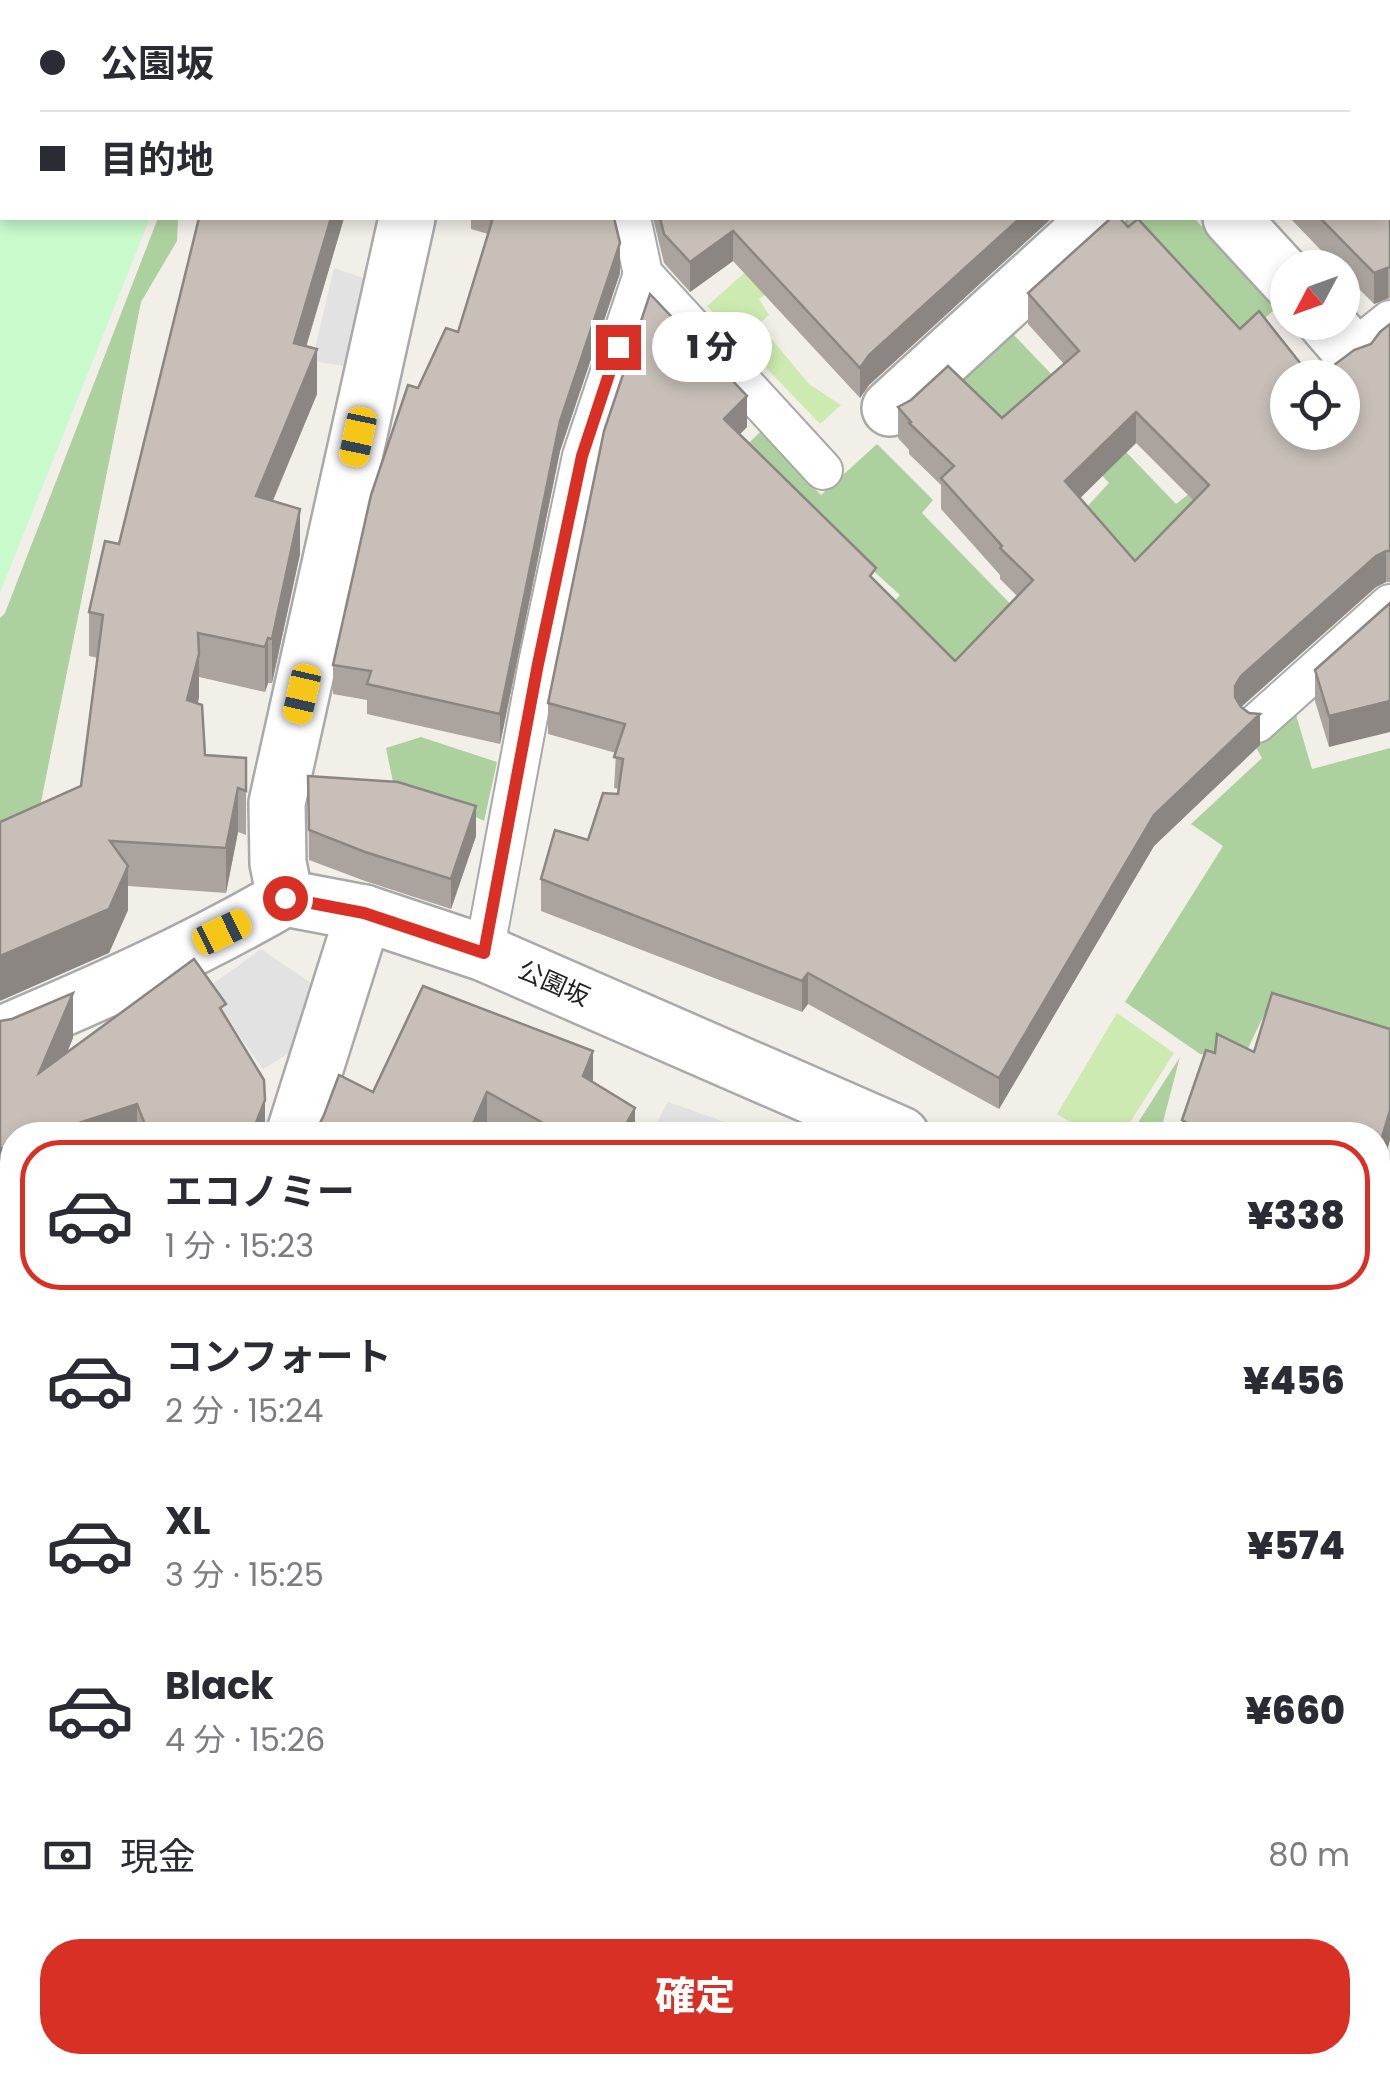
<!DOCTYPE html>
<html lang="ja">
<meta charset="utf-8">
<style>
:root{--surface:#fff;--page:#f2f2f3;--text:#2b2b33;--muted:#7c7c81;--line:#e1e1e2;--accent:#d93025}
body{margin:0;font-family:Poppins,"Noto Sans JP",sans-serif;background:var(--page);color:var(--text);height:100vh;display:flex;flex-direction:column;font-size:38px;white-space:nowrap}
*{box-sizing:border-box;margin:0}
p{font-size:32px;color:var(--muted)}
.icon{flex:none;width:55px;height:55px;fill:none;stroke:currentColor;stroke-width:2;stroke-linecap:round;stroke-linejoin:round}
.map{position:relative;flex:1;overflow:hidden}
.side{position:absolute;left:0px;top:1122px;width:1390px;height:952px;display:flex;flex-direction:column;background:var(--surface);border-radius:40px 40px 0 0;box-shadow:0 5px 15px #0003}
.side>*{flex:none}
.hud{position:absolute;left:0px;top:0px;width:1390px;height:220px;box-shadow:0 5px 15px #0003;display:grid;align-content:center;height:220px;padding:0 40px;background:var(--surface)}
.needle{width:65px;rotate:229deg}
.fabs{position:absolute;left:1270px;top:250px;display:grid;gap:20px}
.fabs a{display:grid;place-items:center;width:90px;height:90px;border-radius:50%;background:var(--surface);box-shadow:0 5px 15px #0003;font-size:50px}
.end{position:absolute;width:45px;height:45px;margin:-22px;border:12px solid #d93025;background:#fff;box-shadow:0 0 0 5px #fff}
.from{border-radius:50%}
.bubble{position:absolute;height:70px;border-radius:35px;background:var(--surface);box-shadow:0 5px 15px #0003;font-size:32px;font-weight:800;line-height:70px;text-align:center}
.car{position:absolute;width:30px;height:60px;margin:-30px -15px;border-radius:12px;box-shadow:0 0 8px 2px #0007;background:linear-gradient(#f5c518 24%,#345 0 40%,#f5c518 0 76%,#345 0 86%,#f5c518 0)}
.hud b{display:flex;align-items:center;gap:35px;height:95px;font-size:38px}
.hud b+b{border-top:2px solid var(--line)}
.hud i{width:25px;height:25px;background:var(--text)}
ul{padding:18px 0 0;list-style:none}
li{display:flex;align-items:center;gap:30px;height:150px;margin:0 20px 15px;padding:0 20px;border:5px solid transparent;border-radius:40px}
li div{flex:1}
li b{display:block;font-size:38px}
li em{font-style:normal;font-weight:800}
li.selected{border-color:var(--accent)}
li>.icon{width:90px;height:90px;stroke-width:1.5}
.pay{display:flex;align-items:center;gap:25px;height:110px;padding:0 40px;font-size:38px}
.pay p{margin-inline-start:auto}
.button{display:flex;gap:20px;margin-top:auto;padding:20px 40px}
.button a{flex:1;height:115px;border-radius:40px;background:var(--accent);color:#fff;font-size:40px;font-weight:800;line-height:115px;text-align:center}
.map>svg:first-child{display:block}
.grass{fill:#cdebb0}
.forest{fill:#add19e}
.park{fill:#c8facc}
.parking{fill:#e2e2e2}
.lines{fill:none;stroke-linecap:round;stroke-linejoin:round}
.service-casing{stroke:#a9a9a9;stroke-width:42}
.minor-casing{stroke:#a9a9a9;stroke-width:60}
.service{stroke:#fff;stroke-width:38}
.minor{stroke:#fff;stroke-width:55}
.wall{fill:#aba49e;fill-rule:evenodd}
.shaded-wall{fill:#8b8681}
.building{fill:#c7bfb8;stroke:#8b8681;stroke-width:2.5;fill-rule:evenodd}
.route{stroke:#d93025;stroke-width:12}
.labels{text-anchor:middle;stroke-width:8;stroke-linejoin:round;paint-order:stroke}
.street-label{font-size:25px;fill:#222;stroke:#fff}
</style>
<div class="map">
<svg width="1390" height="2073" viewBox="0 0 1390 2073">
<rect width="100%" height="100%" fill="#f2efe9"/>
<g class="grass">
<polygon points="760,259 773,289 759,299 769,315 759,324 809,384 841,405 820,424 707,306"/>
<polygon points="1117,1013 1174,1053 1122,1135 1092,1135 1057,1114"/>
<polygon points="463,2063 607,2063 614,2073 498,2073 492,2066 483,2073 451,2073"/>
</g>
<g class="forest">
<polygon points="158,218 178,218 177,241 141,302 33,842 0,851 0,618 5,613"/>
<polygon points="1130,218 1194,218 1276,308 1244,338 1083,259"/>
<polygon points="1012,333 1176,504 1235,458 1213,649 1082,512 1109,483 1037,406 1002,433 960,384"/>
<polygon points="760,432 821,495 877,444 933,500 922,513 1064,659 957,672 884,612 900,595 741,451"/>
<polygon points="1294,708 1312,769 1390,748 1390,1050 1265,1013 1241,1063 1200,1054 1125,1002 1223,846 1191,824 1262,758 1254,744"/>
<polygon points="421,737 497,762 484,821 424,791 394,787 386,748"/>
<polygon points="1180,1057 1163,1122 1179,1128 1176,1135 1130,1135"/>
<polygon points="1383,1304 1390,1307 1390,1377 1378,1375 1378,1320"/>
</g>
<polygon class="park" points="0,0 422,0 421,2 2,2 2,218 150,218 0,593"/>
<g class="parking">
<polygon points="334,268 369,280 350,367 312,361"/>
<polygon points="261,949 314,985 296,1049 263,1069 206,989"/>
<polygon points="668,1102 762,1135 650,1135"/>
</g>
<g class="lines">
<g class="service-casing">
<g id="service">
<polyline points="631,218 643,274 823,470"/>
<polyline points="1351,351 1390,320"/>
<polyline points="1257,723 1390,604"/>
<polyline points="484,953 538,663 582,456 643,274"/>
<polyline points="1378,2040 1390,2042"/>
</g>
</g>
<g class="minor-casing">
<g id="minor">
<polyline points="1034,0 1036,2"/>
<polyline points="463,2 464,0"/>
<polyline points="1231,218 1288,280"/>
<polyline points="1326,322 1351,351"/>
<polyline points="890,408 1098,218"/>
<polyline points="285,898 278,863 277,803 407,218"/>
<polyline points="285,898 364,913 484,953 901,1135"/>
<path d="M0 1035C97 994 194 951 285 898"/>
<polyline points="294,1135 364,913"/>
<polyline points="1378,1505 1390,1518"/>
<polyline points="0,2010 12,2026"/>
<polyline points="41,2062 50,2073"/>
</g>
</g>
<use href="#service" class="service"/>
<use href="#minor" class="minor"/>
</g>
<g class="wall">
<polygon points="1125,0 1278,0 1281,2 1127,2"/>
<polygon points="1390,0 1390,298 1374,304 1342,272 1342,268 1338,268 1290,218 1388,218"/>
<polygon points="199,218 344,218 306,346 317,394 273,501 300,554 272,683 268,683 265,692 199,677 198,704 205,755 246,758 246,835 238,832 226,893 128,886 128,910 109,953 81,786 98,658 89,656 89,612 119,544"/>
<polygon points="471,218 614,218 620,273 560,451 500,744 367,714 367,700 333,694 333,665 418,388 458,332 488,234 471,229"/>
<polygon points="653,218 1052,218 869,385 860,398 733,261 690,292 664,263"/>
<path d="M1028 293 1288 432 1390 324V582H1386L1376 587 1241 707 1260 745 1154 846 999 1109 808 1004 802 1012 541 911V879L588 840 618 794 619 789 614 788 616 753 548 734V703L604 431 747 427 739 435 876 582 955 661 1017 596 1000 579V575L941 509V485L909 454V450L898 438V407L1002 418 1064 364 1028 324ZM1136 443 1194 501 1135 561 1080 498Z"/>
<polygon points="1390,603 1329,747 1315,701 1315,670"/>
<polygon points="308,776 476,836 451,909 365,881 309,860"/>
<polygon points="1272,993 1390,1029 1390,1140 1378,1181 1378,1135 1182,1135 1182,1120 1206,1050 1215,1053 1217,1034 1254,1052"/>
<polygon points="226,1017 265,1135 12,1135 73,1038 67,1053"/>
<polygon points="593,1082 635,1135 511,1135 487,1122 481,1135 314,1135 373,1092"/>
<polygon points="1390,1184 1390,1264 1378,1257 1378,1199"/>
<polygon points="0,1227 12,1249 12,1521 4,1521 0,1523"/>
<polygon points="1390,1371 1390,1464 1378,1454 1378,1384"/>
<polygon points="12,1547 12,1945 0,1937 0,1550 8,1550"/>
<polygon points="78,2062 454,2062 441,2073 87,2073 82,2067 81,2070"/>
<polygon points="634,2062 1302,2062 1312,2073 627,2073"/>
</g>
<g class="shaded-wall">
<polygon points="761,0 794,0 792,2 758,2"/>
<polygon points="331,218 344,218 294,388 294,343"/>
<polygon points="1020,218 1052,218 869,385 860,398 860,368 869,355"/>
<polygon points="733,231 733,261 690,292 690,262"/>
<polygon points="620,243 620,273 560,451 500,744 500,714 560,421"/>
<polygon points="1388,267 1388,298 1374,304 1374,273"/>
<polygon points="317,349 317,394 256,540 256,496"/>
<polygon points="747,396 747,427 724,450 724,419"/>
<polygon points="1136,412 1136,443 1065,513 1065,481"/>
<polygon points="300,509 300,554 272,683 272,639"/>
<polygon points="1386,551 1386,582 1376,587 1241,707 1235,717 1235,686 1241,676 1376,556"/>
<polygon points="268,638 268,683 265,692 265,647"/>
<polygon points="199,654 199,698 187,745 187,700"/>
<polygon points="1390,701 1390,732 1329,747 1329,716"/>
<polygon points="1260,714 1260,745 1154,846 999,1109 999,1078 1154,815"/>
<polygon points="238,788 238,832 226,893 226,848"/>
<polygon points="476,806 476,836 451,909 451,879"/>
<polygon points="128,866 128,910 109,953 0,1001 0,956"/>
<polygon points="808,973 808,1004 802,1012 802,981"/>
<polygon points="73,993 73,1038 39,1117 39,1073"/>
<polygon points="593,1051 593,1081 583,1106 583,1076"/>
<polygon points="487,1092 487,1122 481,1135 468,1135"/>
<polygon points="265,1100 265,1135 251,1135"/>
<polygon points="137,1104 137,1135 42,1135"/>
<polygon points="635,1108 635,1135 620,1135"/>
<polygon points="1390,1110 1390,1140 1378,1181 1378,1151"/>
<polygon points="12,1145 12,1189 0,1193 0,1149"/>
<polygon points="4,1477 4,1521 0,1523 0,1479"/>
<polygon points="1390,1951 1390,1981 1378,1992 1378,1962"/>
<polygon points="400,2062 454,2062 441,2073 387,2073"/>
<polygon points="859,2062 902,2062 902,2073 842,2073"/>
</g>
<g class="building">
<polygon points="521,0 761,0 758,2 519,2"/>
<polygon points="1153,0 1278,0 1281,2 1150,2"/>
<polygon points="1288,0 1390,0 1390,267 1374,273 1320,218 1388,218 1388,2 1284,2"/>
<polygon points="199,218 331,218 294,343 317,349 256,496 300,509 272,639 268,638 265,647 198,633 199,654 187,700 202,705 205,755 246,758 246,791 238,788 226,848 110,841 128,866 109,909 0,956 0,822 81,786 103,615 89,612 105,541 119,544"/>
<polygon points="493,218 614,218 620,243 560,421 500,714 367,684 371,671 333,665 371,495 408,385 418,388 446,328 458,332"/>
<polygon points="660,218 1020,218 869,355 860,368 733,231 690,262 664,234"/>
<path d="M1111 218H1120L1128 227 1138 219 1240 329 1259 311 1312 378H1288V432H1342V378H1317L1354 350 1371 344 1380 332 1390 324V551H1386L1376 556 1241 676 1235 686V697L1241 707 1249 713 1260 714 1154 815 999 1078 808 973 802 981 541 879 555 830 588 840 603 793 618 794 623 759 614 757 625 724 548 703 604 431 650 294 747 396 724 419 876 568 870 576 955 661 1033 580 1000 548 1002 546 941 478 954 466 909 423 911 422 898 407 911 400 948 366 1002 418 1079 351 1028 293ZM1136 412 1209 485 1135 561 1065 481Z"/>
<polygon points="1390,603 1390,701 1329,716 1315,670"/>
<polygon points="308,776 398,782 476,806 451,879 365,852 309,830"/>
<polygon points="194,959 226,1004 220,1008 264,1080 265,1100 251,1135 149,1135 137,1104 42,1135 12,1135 12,1145 0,1149 0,1021 12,1019 73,993 39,1073"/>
<polygon points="423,986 593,1051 583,1076 635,1108 620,1135 565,1135 487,1092 468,1135 314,1135 324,1115 339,1075 373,1092"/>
<polygon points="1272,993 1390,1029 1390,1110 1378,1151 1378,1135 1209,1135 1182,1120 1206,1050 1215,1053 1217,1034 1254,1052"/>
<polygon points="1386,1182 1390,1184 1390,1234 1378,1227 1378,1199"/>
<polygon points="0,1227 12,1249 12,1476 4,1477 0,1479"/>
<polygon points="1390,1371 1390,1435 1378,1425 1378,1384"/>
<polygon points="1378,1515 1385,1518 1390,1525 1390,1951 1378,1962"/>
<polygon points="12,1547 12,1901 0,1892 0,1550 8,1550"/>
<polygon points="11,2030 12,2062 25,2062 38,2072 46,2073 0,2073 0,2039"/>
<polygon points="113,2062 400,2062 387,2073 129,2073 124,2066 119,2070"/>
<polygon points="634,2062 859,2062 842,2073 627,2073"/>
<polygon points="1026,2062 1302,2062 1312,2073 1046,2073"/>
</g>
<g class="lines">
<polyline class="route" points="285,898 364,913 484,953 538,664 582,456 618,347"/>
</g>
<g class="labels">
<g class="street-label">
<text transform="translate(554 983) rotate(24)" y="9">公園坂</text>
</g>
</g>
</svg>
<div class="fabs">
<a><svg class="needle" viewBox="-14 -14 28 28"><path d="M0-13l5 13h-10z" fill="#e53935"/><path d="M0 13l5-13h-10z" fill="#7c7c81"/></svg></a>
<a><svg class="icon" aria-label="locate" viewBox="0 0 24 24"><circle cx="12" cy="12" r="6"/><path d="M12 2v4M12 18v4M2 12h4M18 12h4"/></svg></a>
</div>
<i class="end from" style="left:285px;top:898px"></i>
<i class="end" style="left:618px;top:347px"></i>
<div class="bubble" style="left:652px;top:312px;width:120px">1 分</div>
<i class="car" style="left:358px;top:437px;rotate:192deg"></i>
<i class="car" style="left:302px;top:694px;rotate:193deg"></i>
<i class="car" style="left:222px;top:932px;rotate:64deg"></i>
<div class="hud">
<b><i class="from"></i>公園坂</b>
<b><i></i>目的地</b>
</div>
<section class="side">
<ul>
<li class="selected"><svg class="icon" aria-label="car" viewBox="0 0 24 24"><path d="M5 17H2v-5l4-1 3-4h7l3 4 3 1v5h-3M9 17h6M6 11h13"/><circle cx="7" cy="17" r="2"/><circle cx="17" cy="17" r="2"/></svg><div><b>エコノミー</b><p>1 分 · 15:23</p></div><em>¥338</em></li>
<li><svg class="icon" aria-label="car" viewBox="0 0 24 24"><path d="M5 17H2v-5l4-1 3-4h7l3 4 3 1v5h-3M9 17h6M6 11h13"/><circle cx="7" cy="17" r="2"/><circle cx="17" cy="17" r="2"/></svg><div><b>コンフォート</b><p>2 分 · 15:24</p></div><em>¥456</em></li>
<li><svg class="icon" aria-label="car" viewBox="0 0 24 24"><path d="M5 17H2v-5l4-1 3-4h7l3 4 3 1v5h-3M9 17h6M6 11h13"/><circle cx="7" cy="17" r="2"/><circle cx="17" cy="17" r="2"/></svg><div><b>XL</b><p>3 分 · 15:25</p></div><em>¥574</em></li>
<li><svg class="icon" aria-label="car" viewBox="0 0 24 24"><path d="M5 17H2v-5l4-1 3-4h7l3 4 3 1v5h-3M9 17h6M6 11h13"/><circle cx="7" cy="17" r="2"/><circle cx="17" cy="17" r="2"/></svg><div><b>Black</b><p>4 分 · 15:26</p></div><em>¥660</em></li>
</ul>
<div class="pay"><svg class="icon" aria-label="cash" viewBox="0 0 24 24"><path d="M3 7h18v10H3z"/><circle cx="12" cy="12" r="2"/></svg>現金<p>80 m</p></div>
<div class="button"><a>確定</a></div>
</section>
</div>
